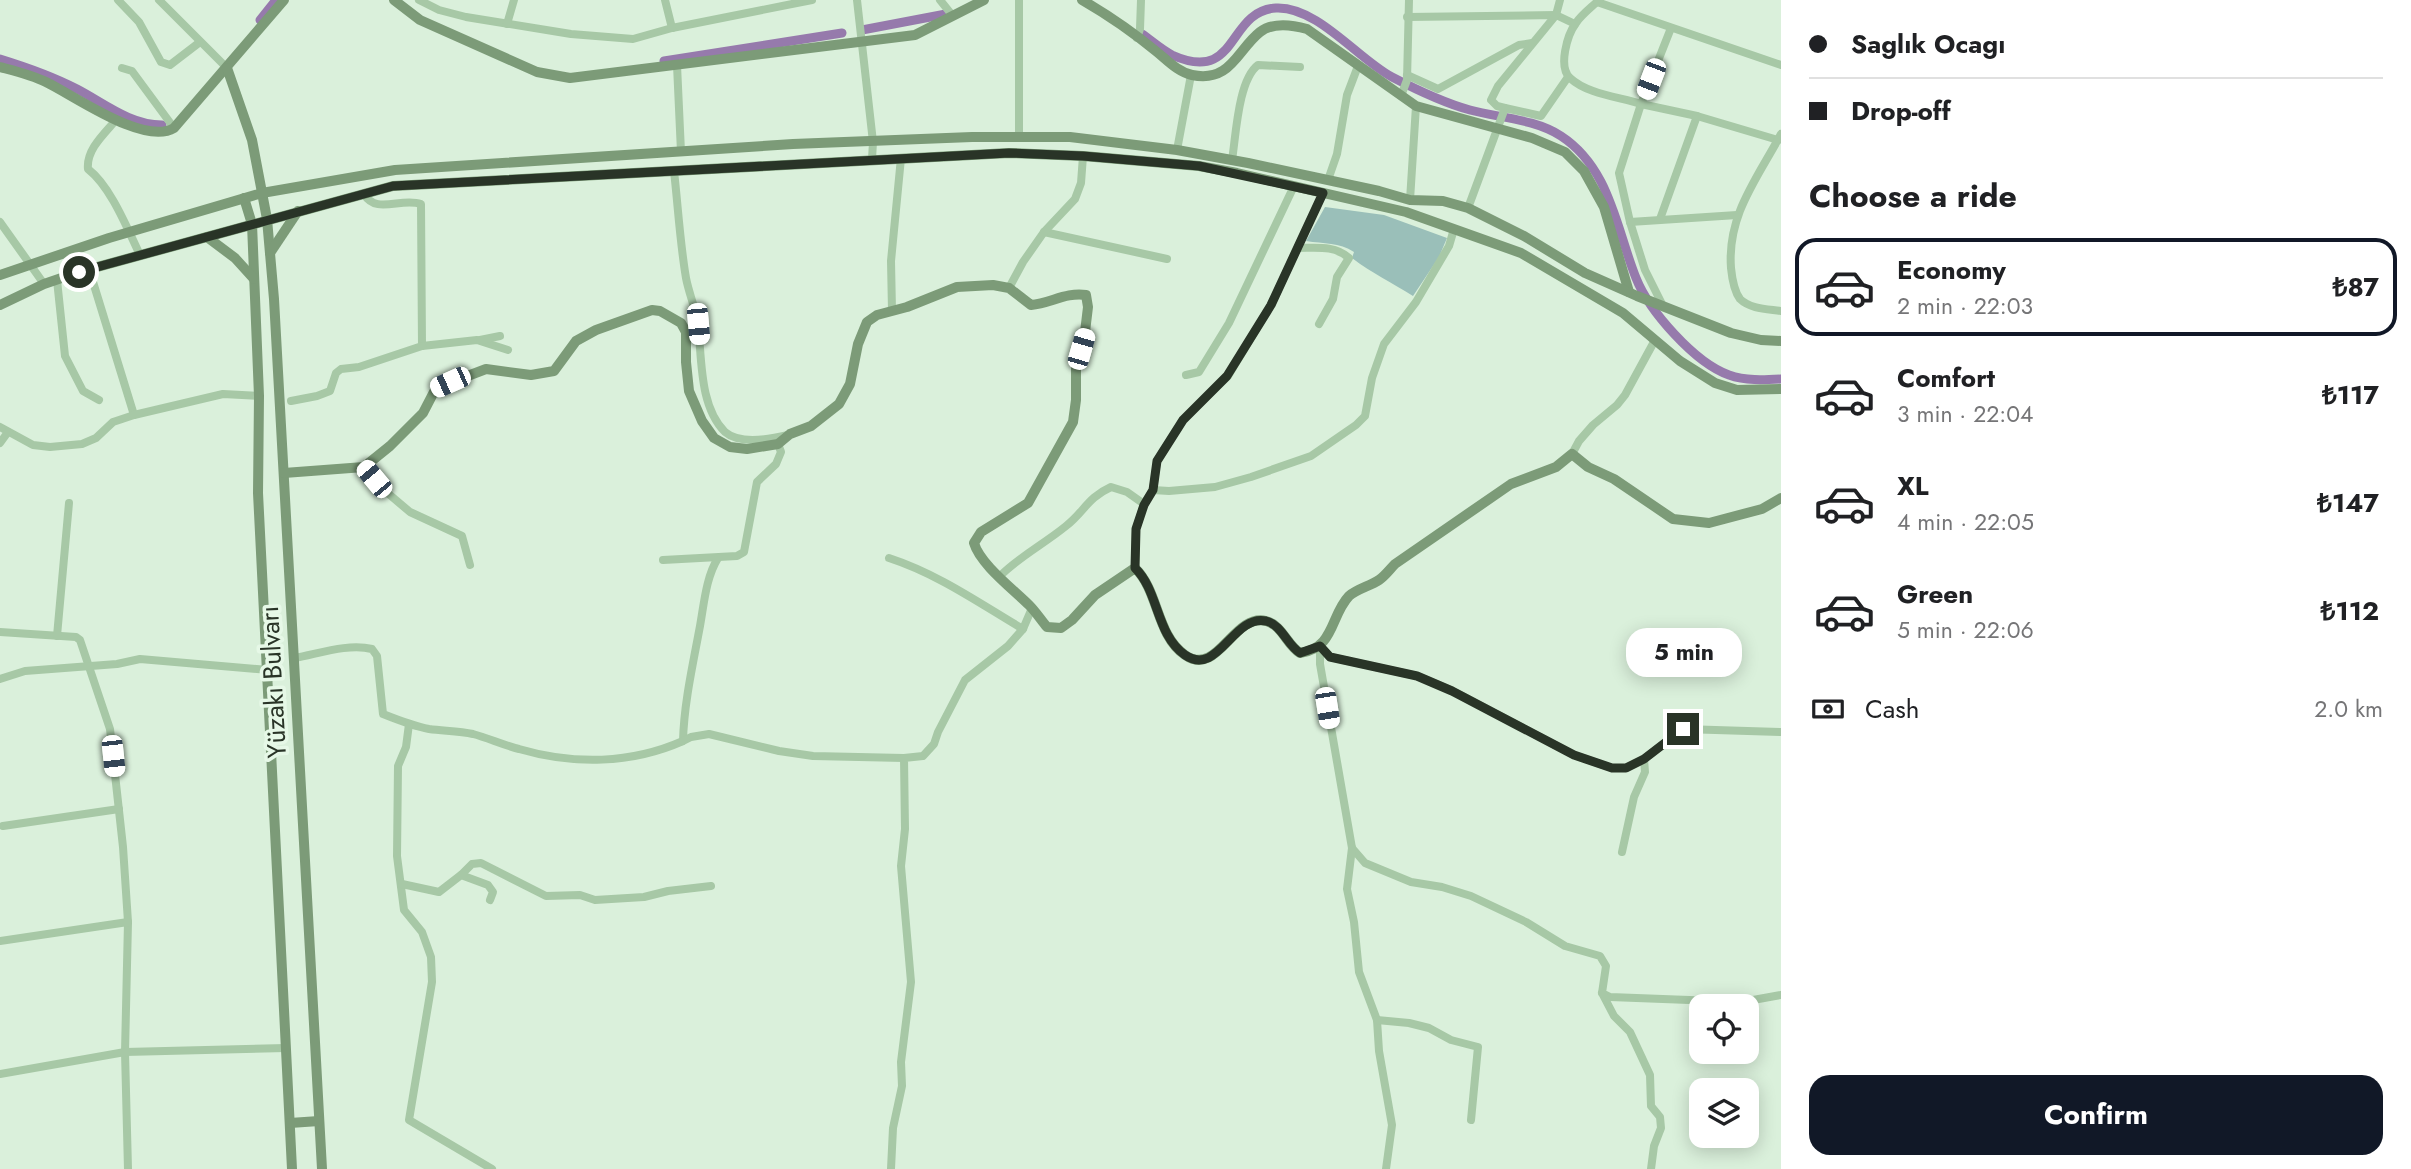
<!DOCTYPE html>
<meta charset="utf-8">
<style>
:root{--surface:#fff;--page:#f6f6f6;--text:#202124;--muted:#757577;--line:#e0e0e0;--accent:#111827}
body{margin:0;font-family:Jost,sans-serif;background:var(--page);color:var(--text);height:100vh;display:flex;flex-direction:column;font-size:26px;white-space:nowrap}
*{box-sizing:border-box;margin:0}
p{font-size:23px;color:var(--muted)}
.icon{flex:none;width:38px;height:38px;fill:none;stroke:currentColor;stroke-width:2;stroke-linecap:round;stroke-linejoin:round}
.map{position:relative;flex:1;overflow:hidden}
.details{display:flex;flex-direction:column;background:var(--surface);width:630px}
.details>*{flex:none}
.guide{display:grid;align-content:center;height:154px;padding:0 28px;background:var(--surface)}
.buttons{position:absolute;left:1689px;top:994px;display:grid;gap:14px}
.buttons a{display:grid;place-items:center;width:70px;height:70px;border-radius:14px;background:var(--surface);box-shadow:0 4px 18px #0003;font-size:35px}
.end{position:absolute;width:32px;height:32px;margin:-16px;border:9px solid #293427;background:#fff;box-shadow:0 0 0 4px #fff}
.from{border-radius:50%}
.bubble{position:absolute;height:49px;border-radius:21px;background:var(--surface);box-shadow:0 4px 18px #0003;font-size:23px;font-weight:700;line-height:49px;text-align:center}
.car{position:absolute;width:21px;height:42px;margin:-21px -10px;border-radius:9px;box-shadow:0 0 5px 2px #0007;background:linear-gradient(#fff 24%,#345 0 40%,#fff 0 76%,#345 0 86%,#fff 0)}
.guide b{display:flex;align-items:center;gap:24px;height:66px;font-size:26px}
.guide b+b{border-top:2px solid var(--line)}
.guide i{width:18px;height:18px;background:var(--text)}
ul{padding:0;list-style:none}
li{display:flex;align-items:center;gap:21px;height:98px;margin:0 14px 10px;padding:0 14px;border:4px solid transparent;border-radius:21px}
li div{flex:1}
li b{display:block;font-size:26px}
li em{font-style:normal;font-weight:700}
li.on{border-color:var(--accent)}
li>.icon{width:63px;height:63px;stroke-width:1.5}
h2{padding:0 28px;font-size:32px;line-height:84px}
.pay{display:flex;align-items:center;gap:18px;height:77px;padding:0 28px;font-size:26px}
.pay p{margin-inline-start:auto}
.action{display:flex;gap:14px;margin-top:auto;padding:14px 28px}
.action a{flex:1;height:80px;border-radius:21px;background:var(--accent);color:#fff;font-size:28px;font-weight:700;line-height:80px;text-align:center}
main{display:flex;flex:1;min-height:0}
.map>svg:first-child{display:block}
.green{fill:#9abfb9}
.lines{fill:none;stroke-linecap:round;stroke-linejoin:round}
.canal{stroke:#967aac;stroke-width:9}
.street{stroke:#a7c8a6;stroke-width:8}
.secondary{stroke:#7c9b78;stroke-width:10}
.route{stroke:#293427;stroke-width:9}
.labels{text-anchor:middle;stroke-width:7;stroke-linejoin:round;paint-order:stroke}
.street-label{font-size:26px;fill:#293427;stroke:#e6f8e7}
</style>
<main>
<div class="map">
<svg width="1781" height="1169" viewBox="0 0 1781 1169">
<rect width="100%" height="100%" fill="#daf0db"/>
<path class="green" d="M1325 207 1384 215 1447 238 1439 257 1413 296C1391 282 1373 274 1352 258L1354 252C1339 242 1324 244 1306 241Z"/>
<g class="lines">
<g class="canal">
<polyline points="260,20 276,0"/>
<polyline points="862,30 946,14"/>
<path d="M1142 34C1152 41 1162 50 1172 55 1239 85 1226 11 1276 8 1317 6 1358 59 1392 77 1417 90 1444 103 1470 110 1500 118 1535 119 1561 136 1610 168 1616 228 1636 278 1649 311 1695 363 1729 375 1746 381 1763 380 1781 379"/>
<path d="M0 59C26 67 52 76 77 89 104 103 130 125 162 125"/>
<polyline points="664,61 842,33"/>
</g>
<g class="street">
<polyline points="118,0 139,22 161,62 170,65 200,42"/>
<polyline points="159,0 227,68"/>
<polyline points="419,0 439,10 466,17 571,34 633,39 672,28 812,0"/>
<polyline points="665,0 672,28"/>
<polyline points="857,0 873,142 872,159"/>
<polyline points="940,0 952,15"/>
<polyline points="1019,0 1019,138"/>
<path d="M1599 0C1592 7 1582 14 1576 23 1567 35 1558 67 1570 78 1587 94 1619 97 1641 104L1619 173 1630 222 1645 270 1663 306"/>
<polyline points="1597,2 1781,65"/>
<polyline points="1407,17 1556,15 1575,24"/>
<polyline points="507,24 514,0"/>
<polyline points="1671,28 1641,104 1697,116 1778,140"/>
<polyline points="1137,38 1140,29 1141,0"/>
<polyline points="677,65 681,152"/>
<polyline points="122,68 132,71 174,128"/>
<polyline points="1407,75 1438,89 1519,45 1532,43"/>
<polyline points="1401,96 1407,80 1409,0"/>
<polyline points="1505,108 1541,116 1568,77"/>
<path d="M116 120C104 134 86 150 88 169 111 187 127 228 140 255"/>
<path d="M1781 134C1757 179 1727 215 1731 268 1732 278 1734 291 1740 299 1750 309 1768 309 1781 311"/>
<polyline points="1177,150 1191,75"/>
<path d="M1232 160C1236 136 1238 80 1258 65L1300 67"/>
<path d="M674 171C678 206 680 243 686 278 689 294 696 309 698 325 702 358 699 406 725 432 740 445 771 439 788 435"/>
<polyline points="1328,180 1337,154 1347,95 1358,66"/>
<path d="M364 194C376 215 401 197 421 204L422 346 477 340 508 350"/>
<polyline points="1410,200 1416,106"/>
<polyline points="1468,208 1505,108 1497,106 1491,100 1498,86 1556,15 1560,0"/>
<polyline points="1660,219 1697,116"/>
<polyline points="0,222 44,284"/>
<polyline points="1630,222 1737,215"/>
<polyline points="1044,232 1167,259"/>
<path d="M1298 248C1316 248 1335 245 1349 258L1337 277 1333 299 1319 324"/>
<polyline points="89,269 134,415"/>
<polyline points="57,280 65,356 83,391 99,400"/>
<polyline points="1009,288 1023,262 1044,232 1075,199 1081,183 1083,156"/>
<polyline points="892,311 891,261 901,158"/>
<polyline points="480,340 500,336"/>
<polyline points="1186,375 1199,372 1229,323 1294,186"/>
<polyline points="291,401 317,396 330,391 336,373 341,369 359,367 422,346"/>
<polyline points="0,427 33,445 50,447 82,444 96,438 113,422 134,415 223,394 259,396"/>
<polyline points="0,443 8,432"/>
<polyline points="1572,454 1579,441 1593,425 1617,405 1625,395 1655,340"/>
<polyline points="364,467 384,490 410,512 462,536 470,565"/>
<polyline points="1153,490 1169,491 1215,487 1251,477 1311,456 1356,425 1365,416 1372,378 1384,344 1416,302 1449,246 1454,229"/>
<path d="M889 558C938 574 979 603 1023 629"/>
<polyline points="663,560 737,556 744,552 757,482 776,464 781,452 778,444"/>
<polyline points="1135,568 1136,529 1144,504 1153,490 1157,461 1183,420 1228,376 1271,305 1323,193"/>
<path d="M1000 576C1020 556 1044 544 1066 526 1085 511 1087 498 1111 487L1127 492 1144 504"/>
<polyline points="0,632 76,637 80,640 110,729 123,847 128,922 125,1052 128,1169"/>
<polyline points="57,636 69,503"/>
<polyline points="1320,646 1320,664 1352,848 1365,863 1411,882 1442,887 1471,896 1526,922 1565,946 1600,956 1606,966 1602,993 1610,997 1742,1002 1781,995"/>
<polyline points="1320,646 1330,657 1417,676 1453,691 1574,755 1612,768 1626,768 1644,759 1683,729 1781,732"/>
<path d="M295 658C318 654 348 643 372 649L377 656 383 714C398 720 413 726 429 729 444 731 459 731 473 734 488 738 503 745 519 749 574 765 631 764 683 741 684 703 693 664 700 626 704 604 706 577 718 558"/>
<polyline points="0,679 25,671 117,664 140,659 268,670"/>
<polyline points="409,724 406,747 398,766 397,856 404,910 422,932 431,957 432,982 409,1120 492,1169"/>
<polyline points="683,741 691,737 709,734 779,751 813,756 904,758"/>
<polyline points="3,826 119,809"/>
<polyline points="1352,848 1347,889 1354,922 1359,972 1377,1020 1379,1051 1392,1125 1386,1169"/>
<polyline points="1622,852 1634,797 1645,772 1644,759"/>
<polyline points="461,875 472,864 481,863 546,896 580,895 595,900 644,897 668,891 711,886"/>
<polyline points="402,884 439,892 461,875 488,885 493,892 490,900"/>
<polyline points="0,941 128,922"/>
<polyline points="1602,993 1614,1016 1630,1032 1650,1075 1651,1106 1660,1117 1661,1128 1654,1146 1651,1169"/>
<polyline points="1377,1020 1409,1023 1429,1028 1451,1040 1478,1047 1471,1120"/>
<polyline points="0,1074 125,1052 286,1048"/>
<polyline points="891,1169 893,1128 902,1086 901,1062 911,982 901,866 905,829 904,758 923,756 934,744 938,732 965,680 1008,646 1023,629 1032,608"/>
</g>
<g class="secondary">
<polyline points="394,0 420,20 537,72 570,78 915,35 984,0"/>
<path d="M1082 0C1108 15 1134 33 1157 52 1168 61 1178 72 1192 75 1231 83 1237 50 1260 32 1273 22 1293 25 1307 29L1416 106 1532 138 1565 152 1584 171 1604 207 1629 292"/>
<path d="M0 67C15 71 32 75 46 82 75 96 144 146 174 128L284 0"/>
<polyline points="227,68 252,140 267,219 274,299 322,1169"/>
<polyline points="244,198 252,224 259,396 258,493 292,1169"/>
<polyline points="207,237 235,258 254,279"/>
<polyline points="270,253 298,211"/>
<polyline points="0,275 109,238 262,193 395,170 793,144 972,137 1070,137 1177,150 1248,163 1379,191 1410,200 1443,201 1468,208 1524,236 1585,273 1637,296 1731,333 1761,340 1781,341"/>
<polyline points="0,305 44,284 79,272 393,186 1009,153 1083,156 1199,166 1237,173 1406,212 1521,253 1623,313 1680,361 1715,383 1737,390 1781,389"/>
<path d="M284 473 364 467 390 446 423 413 436 388 486 369 531 375 554 371 576 341 596 330 652 310 660 311 681 323 686 332V362L689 391 702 421 714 438 730 447 747 449 778 444 790 434 811 426 839 404 850 384 858 344 867 322 877 315 907 307 957 287 993 285 1009 288 1031 305C1051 303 1066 292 1086 295L1088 307 1085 332 1076 365V400L1073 422 1028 503 981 532 974 543C980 564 1013 589 1029 605 1036 612 1041 620 1047 627L1061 628 1072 620 1095 595 1135 568C1159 591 1156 635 1185 655 1218 678 1233 613 1266 621 1282 625 1287 645 1300 653 1335 648 1330 616 1349 596 1357 589 1370 586 1379 580 1385 576 1390 569 1395 564L1511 484 1556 467 1572 454 1588 467 1614 479 1673 519 1709 523 1762 509 1781 498"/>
<polyline points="290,1123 319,1121"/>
</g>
</g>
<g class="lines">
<path class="route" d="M79 272 393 186 1009 153 1083 156 1199 166 1323 193 1271 305 1227 376 1183 420 1157 461 1153 490 1144 505 1136 529 1135 568C1159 591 1156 635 1185 655 1218 678 1233 614 1266 621 1282 625 1287 645 1300 653L1320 646 1330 657 1417 676 1452 691 1574 755 1612 768H1626L1644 759 1683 729"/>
</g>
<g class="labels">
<g class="street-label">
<text transform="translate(273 682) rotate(-93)" y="9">Yüzakı Bulvarı</text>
</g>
</g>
</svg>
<div class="buttons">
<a><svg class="icon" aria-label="locate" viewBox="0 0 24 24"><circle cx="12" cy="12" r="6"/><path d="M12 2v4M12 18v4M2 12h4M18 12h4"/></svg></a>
<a><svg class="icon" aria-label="layers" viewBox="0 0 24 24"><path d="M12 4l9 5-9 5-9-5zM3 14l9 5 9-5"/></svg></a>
</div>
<i class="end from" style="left:79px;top:272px"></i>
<i class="end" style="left:1683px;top:729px"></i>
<div class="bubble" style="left:1626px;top:628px;width:116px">5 min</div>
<i class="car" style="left:1651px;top:79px;rotate:201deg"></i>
<i class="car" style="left:698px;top:324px;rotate:175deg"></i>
<i class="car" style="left:1081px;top:349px;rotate:16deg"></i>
<i class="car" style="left:450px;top:382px;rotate:246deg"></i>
<i class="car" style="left:374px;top:479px;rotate:320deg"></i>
<i class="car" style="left:1327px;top:708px;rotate:171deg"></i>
<i class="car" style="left:113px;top:756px;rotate:174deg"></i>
</div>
<section class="details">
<div class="guide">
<b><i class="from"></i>Saglık Ocagı</b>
<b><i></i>Drop-off</b>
</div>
<h2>Choose a ride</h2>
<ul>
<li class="on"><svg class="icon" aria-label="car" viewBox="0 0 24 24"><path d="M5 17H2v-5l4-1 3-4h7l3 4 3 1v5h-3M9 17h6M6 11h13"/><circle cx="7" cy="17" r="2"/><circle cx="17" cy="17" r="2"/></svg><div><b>Economy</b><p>2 min · 22:03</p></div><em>₺87</em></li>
<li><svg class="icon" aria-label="car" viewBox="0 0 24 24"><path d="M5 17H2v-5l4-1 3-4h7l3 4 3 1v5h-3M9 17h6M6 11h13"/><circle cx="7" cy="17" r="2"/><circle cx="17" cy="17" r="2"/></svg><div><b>Comfort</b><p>3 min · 22:04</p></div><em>₺117</em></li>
<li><svg class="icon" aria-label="car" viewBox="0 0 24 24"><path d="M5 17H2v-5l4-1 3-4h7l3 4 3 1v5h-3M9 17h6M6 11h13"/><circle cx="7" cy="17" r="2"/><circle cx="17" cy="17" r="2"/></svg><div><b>XL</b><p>4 min · 22:05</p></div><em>₺147</em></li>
<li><svg class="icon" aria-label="car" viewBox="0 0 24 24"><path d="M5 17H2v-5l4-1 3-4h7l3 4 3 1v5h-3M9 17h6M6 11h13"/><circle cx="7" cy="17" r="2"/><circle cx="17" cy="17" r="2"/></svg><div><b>Green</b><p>5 min · 22:06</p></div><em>₺112</em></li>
</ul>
<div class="pay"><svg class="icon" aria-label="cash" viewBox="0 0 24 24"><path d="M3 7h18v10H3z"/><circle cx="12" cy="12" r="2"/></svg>Cash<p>2.0 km</p></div>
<div class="action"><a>Confirm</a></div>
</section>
</main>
